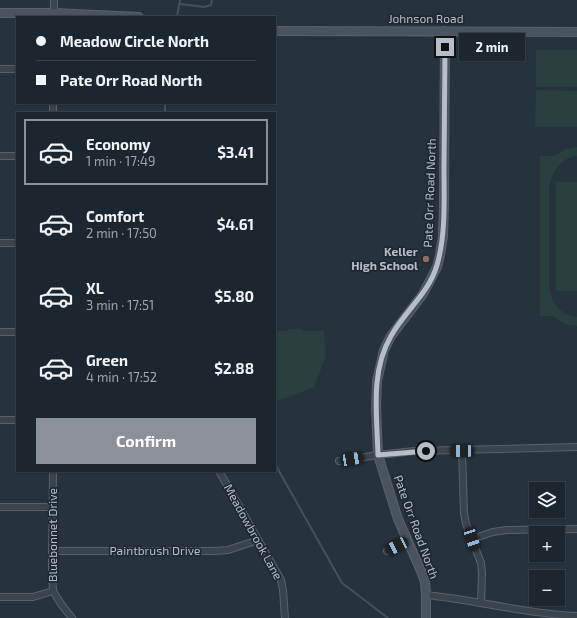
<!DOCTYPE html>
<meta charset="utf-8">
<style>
:root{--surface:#1c262e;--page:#252e36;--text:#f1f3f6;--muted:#a0a5aa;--line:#3a434a;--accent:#8c9099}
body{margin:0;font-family:"Exo 2",sans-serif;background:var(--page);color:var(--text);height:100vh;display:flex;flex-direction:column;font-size:15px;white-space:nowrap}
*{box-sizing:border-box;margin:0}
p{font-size:13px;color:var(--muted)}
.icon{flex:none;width:22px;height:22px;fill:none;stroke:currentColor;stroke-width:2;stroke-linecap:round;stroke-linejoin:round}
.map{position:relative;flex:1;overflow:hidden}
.side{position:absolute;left:16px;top:112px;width:260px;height:360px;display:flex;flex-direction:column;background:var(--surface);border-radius:0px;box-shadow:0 1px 3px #0004,0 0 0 1px var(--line)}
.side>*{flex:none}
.guide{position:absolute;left:16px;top:16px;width:260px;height:88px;border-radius:0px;box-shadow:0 1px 3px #0004,0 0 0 1px var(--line);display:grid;align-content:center;height:88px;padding:0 20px;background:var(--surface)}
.tools{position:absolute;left:529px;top:482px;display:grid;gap:8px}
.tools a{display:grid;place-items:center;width:36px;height:36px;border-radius:0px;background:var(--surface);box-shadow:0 1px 3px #0004,0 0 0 1px var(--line);font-size:20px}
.end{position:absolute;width:18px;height:18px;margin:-9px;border:5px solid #b6bfc8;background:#111;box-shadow:0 0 0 2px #111}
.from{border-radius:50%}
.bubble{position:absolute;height:28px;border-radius:0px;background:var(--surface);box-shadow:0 1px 3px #0004,0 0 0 1px var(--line);font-size:13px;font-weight:700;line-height:28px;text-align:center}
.car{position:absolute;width:12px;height:24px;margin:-12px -6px;border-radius:5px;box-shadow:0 0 3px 1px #0007;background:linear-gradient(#222 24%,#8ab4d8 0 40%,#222 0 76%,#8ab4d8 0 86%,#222 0)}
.guide b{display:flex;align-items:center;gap:14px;height:38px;font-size:15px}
.guide b+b{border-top:1px solid var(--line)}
.guide i{width:10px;height:10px;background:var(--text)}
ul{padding:7px 0 0;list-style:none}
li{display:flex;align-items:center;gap:12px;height:66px;margin:0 8px 6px;padding:0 12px;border:2px solid transparent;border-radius:0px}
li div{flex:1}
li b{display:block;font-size:15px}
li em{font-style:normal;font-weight:700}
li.current{border-color:var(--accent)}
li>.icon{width:36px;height:36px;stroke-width:1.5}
.button{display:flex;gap:8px;margin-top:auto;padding:8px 20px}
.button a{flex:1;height:46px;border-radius:0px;background:var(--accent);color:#fff;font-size:16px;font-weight:700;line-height:46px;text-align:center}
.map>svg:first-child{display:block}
.green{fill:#29403f}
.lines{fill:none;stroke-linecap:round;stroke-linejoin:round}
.stream{stroke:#3d5264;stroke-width:2}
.street-casing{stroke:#58626b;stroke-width:8}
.secondary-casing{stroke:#58626b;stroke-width:10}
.street{stroke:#3a444d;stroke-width:6}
.secondary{stroke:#495460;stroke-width:8}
.route{stroke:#b6bfc8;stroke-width:5}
.education-dot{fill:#8d6e63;stroke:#1f2932;stroke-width:1.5}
.labels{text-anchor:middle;stroke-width:3.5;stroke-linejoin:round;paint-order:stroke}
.street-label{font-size:12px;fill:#b6bfc8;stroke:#1f2932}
.poi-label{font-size:12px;font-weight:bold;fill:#b6bfc8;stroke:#1f2932;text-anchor:end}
</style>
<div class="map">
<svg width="577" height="618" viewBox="0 0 577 618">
<rect width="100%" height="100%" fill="#26333d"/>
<g class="green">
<rect x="536" y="50" width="41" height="37"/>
<polygon points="536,90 577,91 577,127 535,127"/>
<path d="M577 147V156C560 158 552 172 549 187V287C551 303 560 315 577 317V326L565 324 553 316H540V156H554L566 149Z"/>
<rect x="556" y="182" width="21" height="109"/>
<polygon points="289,329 302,329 302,331 324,331 326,356 314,387 283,399 275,400 275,331 288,331"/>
</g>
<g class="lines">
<g class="stream">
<polyline points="180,4 204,7 211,5 212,0"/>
<polyline points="177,17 180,0"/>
<polyline points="165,103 165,113"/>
<polyline points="275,464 342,583 388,618"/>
</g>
<g class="street-casing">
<g id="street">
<polyline points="54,17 54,0"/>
<polyline points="0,69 17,69"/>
<polyline points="53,103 53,113"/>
<polyline points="0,156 17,156"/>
<polyline points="0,243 17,243"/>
<polyline points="0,332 17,332"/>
<polyline points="0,420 17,420"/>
<polyline points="462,451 464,513 466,524 481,563 482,574 481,603"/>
<polyline points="339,461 378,455 414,451 577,447"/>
<polyline points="53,471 52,569 53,591 61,604 72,618"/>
<polyline points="219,471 281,580 283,590 285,618"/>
<polyline points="0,507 52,507"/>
<polyline points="472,539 493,532 507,530 577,529"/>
<polyline points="52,551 215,551 228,550 258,540"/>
<polyline points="387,551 407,541"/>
<path d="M426 595C477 600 526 614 577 616"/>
<polyline points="0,597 33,597 53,591"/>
</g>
</g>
<g class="secondary-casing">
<g id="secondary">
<polyline points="0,13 54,13 139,17"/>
<polyline points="275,31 577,32"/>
<polyline points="426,618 426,595 425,582 421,571 398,519 378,455 376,406 377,381 384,350 391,336 423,294 437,267 440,255 443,236 444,205 445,31"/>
</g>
</g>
<use href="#street" class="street"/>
<use href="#secondary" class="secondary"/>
</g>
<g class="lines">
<path class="route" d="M426 451 378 455C377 415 370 372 391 336 405 311 429 293 437 265 446 234 444 200 444 168 444 128 445 87 445 47"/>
</g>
<circle class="education-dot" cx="426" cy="259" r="4"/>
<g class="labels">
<g class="street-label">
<text x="426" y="23">Johnson Road</text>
<text transform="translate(430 193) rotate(-88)" y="4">Pate Orr Road North</text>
<text transform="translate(416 527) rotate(70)" y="4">Pate Orr Road North</text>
<text transform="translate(253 532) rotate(61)" y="4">Meadowbrook Lane</text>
<text transform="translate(53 535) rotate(-90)" y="4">Bluebonnet Drive</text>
<text x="155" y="555">Paintbrush Drive</text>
</g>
<g class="poi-label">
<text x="418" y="256">Keller<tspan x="418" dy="14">High School</tspan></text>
</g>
</g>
</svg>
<div class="tools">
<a><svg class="icon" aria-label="layers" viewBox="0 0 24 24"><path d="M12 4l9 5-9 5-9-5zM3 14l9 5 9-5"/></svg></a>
<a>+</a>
<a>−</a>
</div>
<i class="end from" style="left:426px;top:451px"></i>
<i class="end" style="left:445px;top:47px"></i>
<div class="bubble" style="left:459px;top:33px;width:66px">2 min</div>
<i class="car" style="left:462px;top:451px;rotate:270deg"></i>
<i class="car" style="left:352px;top:459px;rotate:81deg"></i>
<i class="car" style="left:472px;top:539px;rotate:162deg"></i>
<i class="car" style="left:397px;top:546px;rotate:243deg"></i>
<div class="guide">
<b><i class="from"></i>Meadow Circle North</b>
<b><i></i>Pate Orr Road North</b>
</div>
<section class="side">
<ul>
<li class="current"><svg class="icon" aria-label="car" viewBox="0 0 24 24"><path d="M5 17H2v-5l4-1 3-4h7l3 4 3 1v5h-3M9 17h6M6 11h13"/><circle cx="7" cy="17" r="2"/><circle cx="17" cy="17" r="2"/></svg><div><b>Economy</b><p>1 min · 17:49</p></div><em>$3.41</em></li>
<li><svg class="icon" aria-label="car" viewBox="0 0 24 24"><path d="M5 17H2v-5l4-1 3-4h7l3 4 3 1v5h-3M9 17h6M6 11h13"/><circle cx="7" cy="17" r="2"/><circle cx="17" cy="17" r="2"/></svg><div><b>Comfort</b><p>2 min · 17:50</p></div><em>$4.61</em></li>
<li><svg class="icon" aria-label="car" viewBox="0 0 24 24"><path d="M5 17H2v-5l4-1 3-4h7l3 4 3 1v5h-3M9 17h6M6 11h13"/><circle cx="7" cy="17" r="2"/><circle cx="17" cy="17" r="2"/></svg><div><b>XL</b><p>3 min · 17:51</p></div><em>$5.80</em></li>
<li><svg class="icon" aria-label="car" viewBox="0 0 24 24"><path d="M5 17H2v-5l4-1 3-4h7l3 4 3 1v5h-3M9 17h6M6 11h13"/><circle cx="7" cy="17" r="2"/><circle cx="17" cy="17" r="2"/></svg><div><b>Green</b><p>4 min · 17:52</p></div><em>$2.88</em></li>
</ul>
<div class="button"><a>Confirm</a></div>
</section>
</div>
